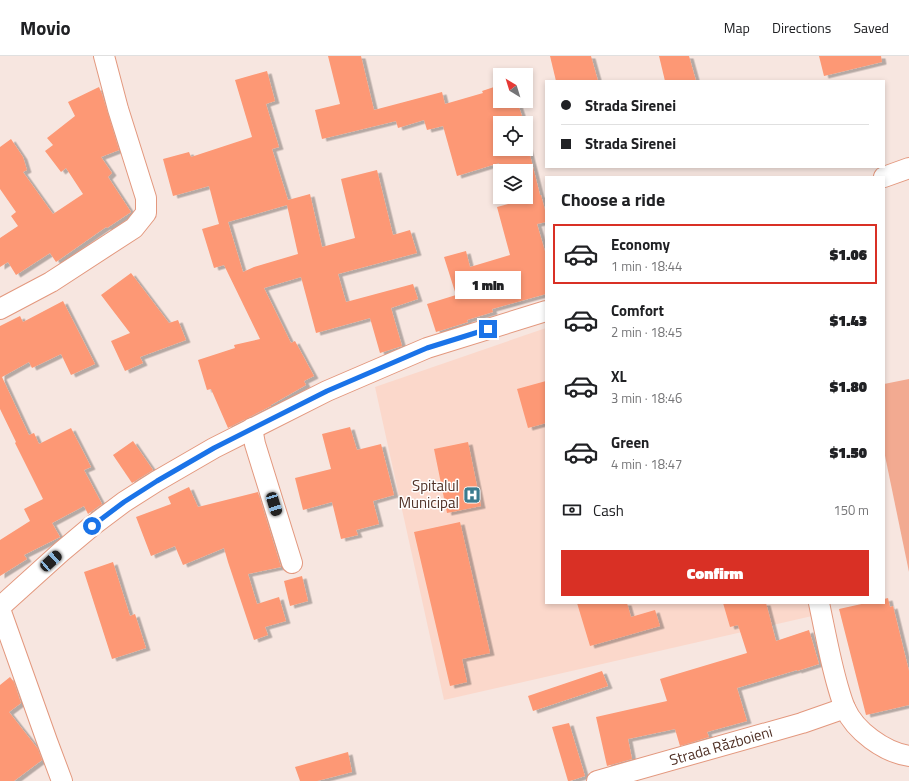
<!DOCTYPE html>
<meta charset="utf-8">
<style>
:root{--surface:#fff;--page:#f6f6f6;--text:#202124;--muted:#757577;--line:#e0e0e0;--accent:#d93025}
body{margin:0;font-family:"Titillium Web",sans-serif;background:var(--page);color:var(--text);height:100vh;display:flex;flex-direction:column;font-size:15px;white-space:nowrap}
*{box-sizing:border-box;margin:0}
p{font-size:13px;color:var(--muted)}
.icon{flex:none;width:22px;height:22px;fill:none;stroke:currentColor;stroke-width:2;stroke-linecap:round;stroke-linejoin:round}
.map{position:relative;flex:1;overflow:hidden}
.details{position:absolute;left:545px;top:120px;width:340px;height:428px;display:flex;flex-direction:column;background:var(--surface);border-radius:0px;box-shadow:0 2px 6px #0003}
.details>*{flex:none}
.top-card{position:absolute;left:545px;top:24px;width:340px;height:88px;border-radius:0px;box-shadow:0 2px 6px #0003;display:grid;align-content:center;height:88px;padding:0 16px;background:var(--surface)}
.needle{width:26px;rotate:322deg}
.fabs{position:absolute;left:493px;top:12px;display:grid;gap:8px}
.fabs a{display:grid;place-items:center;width:40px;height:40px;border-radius:0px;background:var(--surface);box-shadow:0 2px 6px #0003;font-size:20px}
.end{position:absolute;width:18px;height:18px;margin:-9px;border:5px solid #1a73e8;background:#fff;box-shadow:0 0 0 2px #fff}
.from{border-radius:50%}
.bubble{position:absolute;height:28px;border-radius:0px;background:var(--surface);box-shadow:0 2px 6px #0003;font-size:13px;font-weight:800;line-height:28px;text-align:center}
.car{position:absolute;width:12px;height:24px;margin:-12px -6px;border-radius:5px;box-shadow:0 0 3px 1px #0007;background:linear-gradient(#222 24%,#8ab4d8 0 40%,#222 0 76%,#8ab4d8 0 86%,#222 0)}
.top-card b{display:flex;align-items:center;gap:14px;height:38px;font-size:15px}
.top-card b+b{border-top:1px solid var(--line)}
.top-card i{width:10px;height:10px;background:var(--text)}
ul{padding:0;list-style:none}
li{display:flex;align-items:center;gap:12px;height:60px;margin:0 8px 6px;padding:0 8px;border:2px solid transparent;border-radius:0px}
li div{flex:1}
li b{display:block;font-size:15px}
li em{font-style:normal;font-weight:800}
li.current{border-color:var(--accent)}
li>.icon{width:36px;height:36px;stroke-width:1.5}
h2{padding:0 16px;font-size:18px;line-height:48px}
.pay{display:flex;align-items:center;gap:10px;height:44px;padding:0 16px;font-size:15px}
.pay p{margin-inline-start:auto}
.cta{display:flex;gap:8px;margin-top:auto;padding:8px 16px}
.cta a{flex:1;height:46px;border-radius:0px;background:var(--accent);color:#fff;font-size:16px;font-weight:800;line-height:46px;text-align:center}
header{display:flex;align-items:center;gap:24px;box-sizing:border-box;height:56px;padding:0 20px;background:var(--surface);border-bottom:1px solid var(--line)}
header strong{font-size:19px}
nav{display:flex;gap:22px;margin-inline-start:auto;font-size:14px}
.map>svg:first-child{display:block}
.built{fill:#fbd8cb}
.green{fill:#f2aa91}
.building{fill:#fd9874;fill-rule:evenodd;filter:url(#shadow)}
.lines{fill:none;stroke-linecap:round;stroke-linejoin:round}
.minor-casing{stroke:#e3987e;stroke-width:22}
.minor{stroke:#fff;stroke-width:20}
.route{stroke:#1a73e8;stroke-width:5}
.labels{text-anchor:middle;stroke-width:3;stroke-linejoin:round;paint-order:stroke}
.poi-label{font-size:15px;fill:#4f3025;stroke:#fff;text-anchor:end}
.street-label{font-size:15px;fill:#4f3025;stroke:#fff}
</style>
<header>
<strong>Movio</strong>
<nav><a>Map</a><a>Directions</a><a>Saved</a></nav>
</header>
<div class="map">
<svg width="909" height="725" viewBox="0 0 909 725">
<defs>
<filter id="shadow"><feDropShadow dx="4.5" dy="2.5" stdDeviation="0" flood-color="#0004"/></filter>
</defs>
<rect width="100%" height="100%" fill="#f7e6e0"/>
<polygon class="built" points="546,272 546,547 809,547 812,560 444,644 375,331"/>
<polygon class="green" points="909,323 909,516 884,395 884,328"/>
<g class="building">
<polygon points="328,0 361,0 374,54 442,36 445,48 483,37 482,35 500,29 500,45 517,45 522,60 520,60 522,67 500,67 500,93 526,93 526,83 540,139 541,139 546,158 546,166 537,168 546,199 546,238 492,253 493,256 467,264 468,266 436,276 427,248 456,239 444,201 466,195 470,211 510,199 497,151 526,143 526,115 501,115 499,107 457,120 443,70 427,74 424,64 398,72 396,65 322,83 315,54 340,48"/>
<polygon points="550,0 591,0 598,25 556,25"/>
<polygon points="659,0 689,0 696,25 665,25"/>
<polygon points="819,0 881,0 882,6 824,20"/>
<path d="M267 15 275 45 266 48 279 91 272 93 288 144 310 138 322 191 355 182 341 123 377 114 393 179 410 174 417 197 338 218 346 246 413 228 418 243 391 252 402 290 380 297 370 262 316 277 301 221 264 232 291 287 295 285 314 320 304 325 306 329 271 349V350L228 372 211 333 207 334 198 304 235 292 234 289 260 283 224 209 214 212 202 173 219 168 209 130 173 140 163 103 189 96 191 101 252 81 235 24ZM287 149 298 198 254 211 243 216 228 166Z"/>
<polygon points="99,31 102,38 119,94 101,101 112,117 108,121 131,156 107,172 106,171 56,206 50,197 16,219 8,206 0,211 0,182 18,170 11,160 16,156 0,133 0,91 11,83 23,101 27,114 23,116 53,158 83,138 66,112 61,116 45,95 53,89 47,82 75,60 68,46"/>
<polygon points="131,217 169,267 178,264 186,284 140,301 143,307 125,315 111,285 130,277 101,239"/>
<polygon points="63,245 95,308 71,319 61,298 32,312 29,306 2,321 29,379 34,377 39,388 71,372 91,411 84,414 102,448 88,458 84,450 52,467 60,481 24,499 27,503 0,520 0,484 30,465 24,453 43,443 15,387 16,386 0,353 0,270 20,260 23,266"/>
<polygon points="546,325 546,367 528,372 517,333"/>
<polygon points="350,371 357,394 381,388 394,439 373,445 379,468 356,474 358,479 341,483 332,446 303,454 295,422 331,413 322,378"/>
<polygon points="133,385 153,414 132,427 113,399"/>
<polygon points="468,386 481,450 447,457 434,393"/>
<polygon points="189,431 198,451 258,436 281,511 248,518 257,548 279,541 286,565 265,571 268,579 254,584 228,506 224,492 183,509 175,490 151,500 136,461 171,448 168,441"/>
<polygon points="460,466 490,597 462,603 467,626 450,630 414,476"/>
<polygon points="113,506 130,560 135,558 146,592 112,603 84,516"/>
<polygon points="302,520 308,545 290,550 284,525"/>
<polygon points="888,542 890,551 893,550 909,615 909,649 866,659 839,553 866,547 884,547 884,543"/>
<polygon points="577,547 627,547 631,561 655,554 660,570 590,590"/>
<polygon points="723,547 766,547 776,585 809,574 819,608 797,615 797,614 737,632 747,665 707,676 709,681 680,690 675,673 628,683 632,703 607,710 596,661 667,645 660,623 747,597 738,569 730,571"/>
<polygon points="602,615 608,630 533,655 528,640"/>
<polygon points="10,621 14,626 21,647 9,656 38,693 42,704 14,725 0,725 0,629"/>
<polygon points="569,667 585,720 570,725 568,725 552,671"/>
<polygon points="348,696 352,716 317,725 300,725 295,711"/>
</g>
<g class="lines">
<g class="minor-casing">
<g id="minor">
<polyline points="884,121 909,112"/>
<polyline points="0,253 51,226 134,172 146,157 146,142 118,53 104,0"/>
<polyline points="252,372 255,388 292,507"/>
<path d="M819 547C825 575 830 604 838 631 840 638 842 645 845 652 855 675 884 696 909 700"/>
<polyline points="0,551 61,496 92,470 124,446 157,425 214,392 327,335 427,292 546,255"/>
<polyline points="0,553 47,685 62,725"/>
<polyline points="597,725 802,667 845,652"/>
</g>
</g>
<use href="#minor" class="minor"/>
</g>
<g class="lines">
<polyline class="route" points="92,470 124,446 157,425 214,392 327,335 427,292 488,273"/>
</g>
<defs>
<g id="hospital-square" transform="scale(0.9)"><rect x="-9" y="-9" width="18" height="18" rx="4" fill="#3b7b8e" stroke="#fff"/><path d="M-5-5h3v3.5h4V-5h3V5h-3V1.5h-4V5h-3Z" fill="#fff"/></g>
</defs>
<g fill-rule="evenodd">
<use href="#hospital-square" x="472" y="439"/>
</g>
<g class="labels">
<g class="poi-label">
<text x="459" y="435">Spitalul<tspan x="459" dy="17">Municipal</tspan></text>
</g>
<g class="street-label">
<text transform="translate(721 690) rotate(-16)" y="5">Strada Războieni</text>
</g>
</g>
</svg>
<div class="fabs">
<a><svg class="needle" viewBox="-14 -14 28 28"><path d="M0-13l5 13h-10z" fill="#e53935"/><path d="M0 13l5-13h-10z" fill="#757577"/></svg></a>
<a><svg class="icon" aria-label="locate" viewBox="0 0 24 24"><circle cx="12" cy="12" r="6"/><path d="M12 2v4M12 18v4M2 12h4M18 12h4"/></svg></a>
<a><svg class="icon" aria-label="layers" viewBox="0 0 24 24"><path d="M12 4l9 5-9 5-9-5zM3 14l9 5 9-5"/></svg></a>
</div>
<i class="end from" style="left:92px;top:470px"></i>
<i class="end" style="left:488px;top:273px"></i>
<div class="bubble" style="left:455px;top:215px;width:66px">1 min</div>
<i class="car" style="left:274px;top:448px;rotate:163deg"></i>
<i class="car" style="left:51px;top:505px;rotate:48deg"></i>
<div class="top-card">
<b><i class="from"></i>Strada Sirenei</b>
<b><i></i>Strada Sirenei</b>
</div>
<section class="details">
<h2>Choose a ride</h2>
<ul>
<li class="current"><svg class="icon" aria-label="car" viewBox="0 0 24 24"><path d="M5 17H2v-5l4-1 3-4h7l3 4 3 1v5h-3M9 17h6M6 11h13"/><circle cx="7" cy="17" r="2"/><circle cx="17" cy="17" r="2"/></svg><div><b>Economy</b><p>1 min · 18:44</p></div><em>$1.06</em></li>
<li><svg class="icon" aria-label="car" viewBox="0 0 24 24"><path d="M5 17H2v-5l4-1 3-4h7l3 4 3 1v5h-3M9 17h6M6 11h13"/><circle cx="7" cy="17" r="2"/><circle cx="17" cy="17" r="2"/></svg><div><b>Comfort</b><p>2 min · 18:45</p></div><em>$1.43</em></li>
<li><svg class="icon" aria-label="car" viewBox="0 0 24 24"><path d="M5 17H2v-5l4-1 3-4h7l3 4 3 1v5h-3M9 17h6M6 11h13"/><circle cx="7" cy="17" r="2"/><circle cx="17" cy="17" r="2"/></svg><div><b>XL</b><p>3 min · 18:46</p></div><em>$1.80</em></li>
<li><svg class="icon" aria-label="car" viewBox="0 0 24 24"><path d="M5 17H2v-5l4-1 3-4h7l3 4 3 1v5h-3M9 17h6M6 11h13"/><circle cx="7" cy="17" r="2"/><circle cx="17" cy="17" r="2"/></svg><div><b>Green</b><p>4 min · 18:47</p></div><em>$1.50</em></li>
</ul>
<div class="pay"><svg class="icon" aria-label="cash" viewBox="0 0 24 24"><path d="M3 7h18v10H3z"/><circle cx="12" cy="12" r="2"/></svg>Cash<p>150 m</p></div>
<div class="cta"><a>Confirm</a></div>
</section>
</div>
